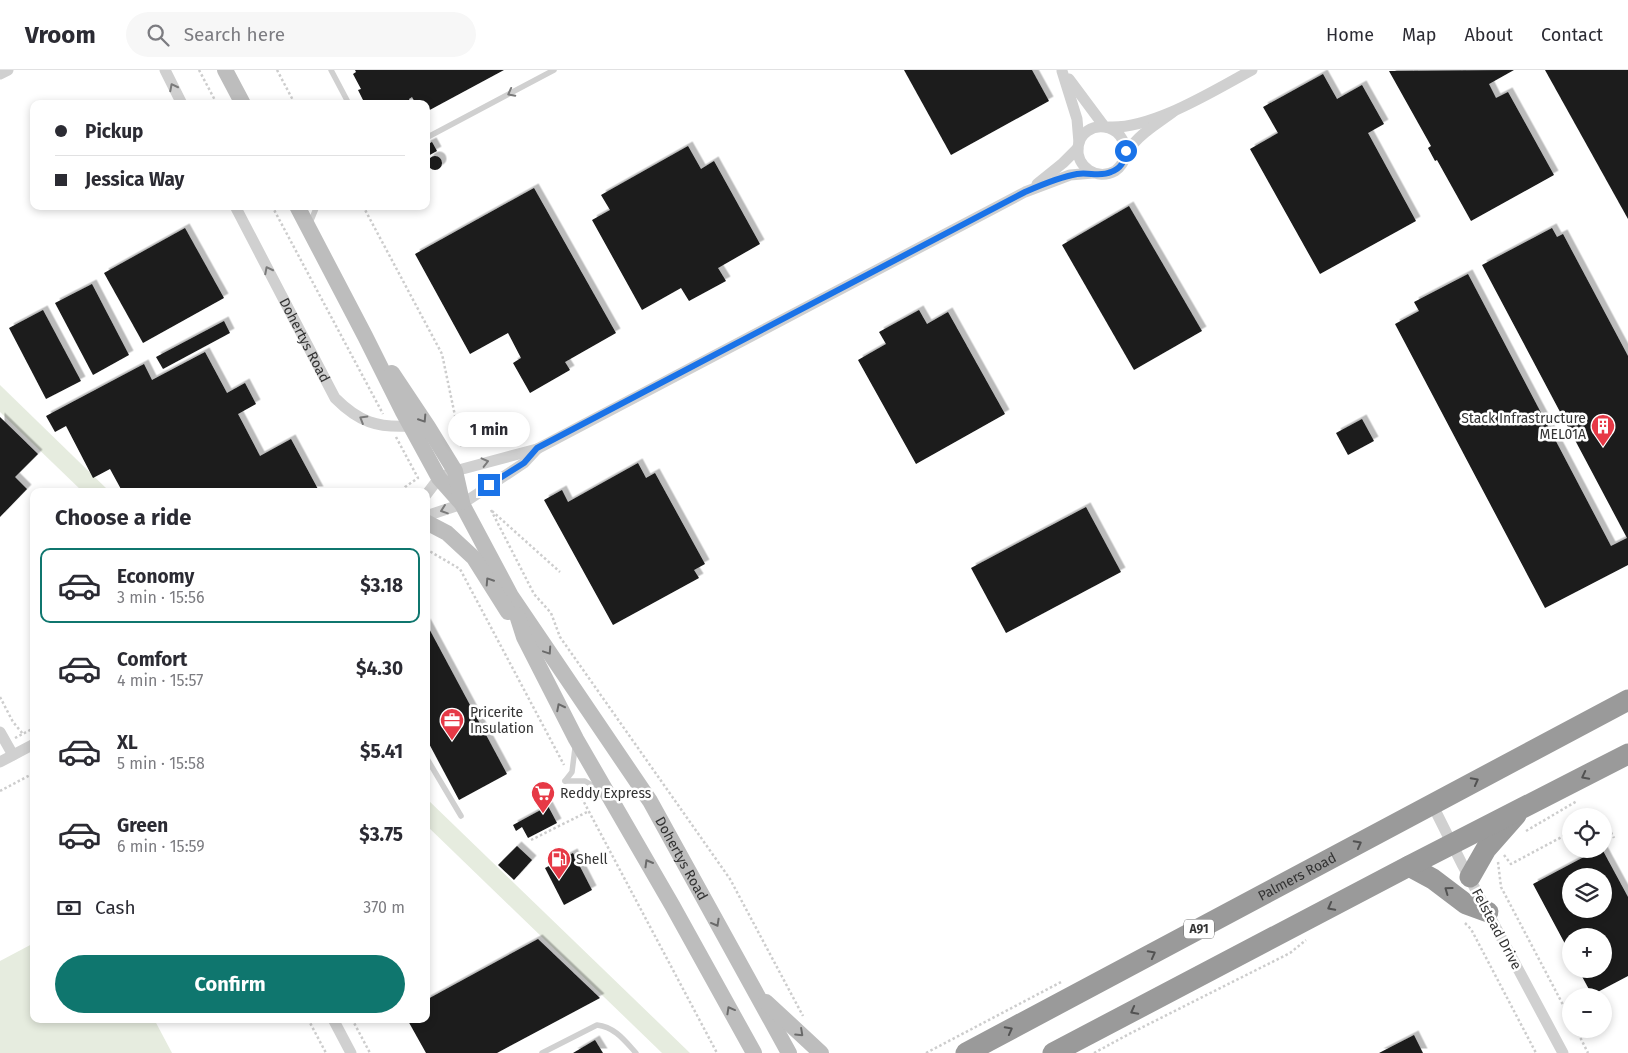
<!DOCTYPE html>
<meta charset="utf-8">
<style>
:root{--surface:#fff;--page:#f7f7f7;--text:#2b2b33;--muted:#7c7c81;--line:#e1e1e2;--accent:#0f766e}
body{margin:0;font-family:"Fira Sans",sans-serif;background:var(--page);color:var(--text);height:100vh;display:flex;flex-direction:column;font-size:19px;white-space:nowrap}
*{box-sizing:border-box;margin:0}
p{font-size:16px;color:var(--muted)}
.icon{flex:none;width:28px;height:28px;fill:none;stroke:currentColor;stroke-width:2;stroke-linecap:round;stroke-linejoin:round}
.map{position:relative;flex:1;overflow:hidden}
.sheet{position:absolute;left:30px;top:418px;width:400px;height:535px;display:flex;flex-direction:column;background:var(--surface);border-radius:10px;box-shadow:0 2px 8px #0003}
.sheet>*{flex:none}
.hud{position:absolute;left:30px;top:30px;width:400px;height:110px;border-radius:10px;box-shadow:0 2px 8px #0003;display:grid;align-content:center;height:110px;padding:0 25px;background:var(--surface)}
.fabs{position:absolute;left:1562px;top:738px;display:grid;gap:10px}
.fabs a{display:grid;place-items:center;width:50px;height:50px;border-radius:50%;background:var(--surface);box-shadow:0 2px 8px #0003;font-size:25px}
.end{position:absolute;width:22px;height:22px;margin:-11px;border:6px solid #1a73e8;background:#fff;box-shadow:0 0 0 2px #fff}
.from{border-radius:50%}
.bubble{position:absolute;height:35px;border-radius:18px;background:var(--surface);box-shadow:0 2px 8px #0003;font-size:16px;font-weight:700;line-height:35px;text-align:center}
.hud b{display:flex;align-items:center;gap:18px;height:48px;font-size:19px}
.hud b+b{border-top:1px solid var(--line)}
.hud i{width:12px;height:12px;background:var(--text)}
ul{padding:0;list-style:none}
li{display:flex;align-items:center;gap:15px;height:75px;margin:0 10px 8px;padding:0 15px;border:2px solid transparent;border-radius:10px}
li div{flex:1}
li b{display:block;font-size:19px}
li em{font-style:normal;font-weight:700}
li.active{border-color:var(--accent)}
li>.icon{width:45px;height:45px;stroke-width:1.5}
h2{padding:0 25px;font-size:22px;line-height:60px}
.pay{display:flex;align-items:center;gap:12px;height:55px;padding:0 25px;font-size:19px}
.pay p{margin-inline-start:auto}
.cta{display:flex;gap:10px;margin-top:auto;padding:10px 25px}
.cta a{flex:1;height:58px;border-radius:30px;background:var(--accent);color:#fff;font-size:20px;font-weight:700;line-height:58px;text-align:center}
header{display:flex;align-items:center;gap:30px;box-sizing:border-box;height:70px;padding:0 25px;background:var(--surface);border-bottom:1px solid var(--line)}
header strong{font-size:24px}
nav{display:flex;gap:28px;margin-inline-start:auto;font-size:18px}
.search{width:350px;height:45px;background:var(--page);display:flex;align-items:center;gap:12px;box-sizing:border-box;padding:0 18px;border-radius:28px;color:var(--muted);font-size:19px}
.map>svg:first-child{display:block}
.green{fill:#e6ecdf}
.building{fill:#1a1a1a;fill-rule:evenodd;filter:url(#shadow)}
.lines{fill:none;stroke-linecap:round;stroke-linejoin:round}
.path{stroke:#cdcdcd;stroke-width:2.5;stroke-dasharray:2.5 2.5;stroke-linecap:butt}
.lane{stroke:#d0d0d0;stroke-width:5.5}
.street{stroke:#d0d0d0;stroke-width:11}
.secondary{stroke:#bdbdbd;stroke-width:16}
.highway{stroke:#9a9a9a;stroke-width:21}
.oneway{stroke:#7a7a7a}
.oneway2{stroke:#6a6a6a}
.oneway3{stroke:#525252}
.route{stroke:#1a73e8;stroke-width:6}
.labels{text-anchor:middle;stroke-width:5;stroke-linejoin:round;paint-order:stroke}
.shield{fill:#fff;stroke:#707070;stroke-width:1}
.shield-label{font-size:12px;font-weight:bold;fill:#333}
.street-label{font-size:14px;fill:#333;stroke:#fff}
.poi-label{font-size:14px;fill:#333;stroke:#fff;text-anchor:start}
</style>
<header>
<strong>Vroom</strong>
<div class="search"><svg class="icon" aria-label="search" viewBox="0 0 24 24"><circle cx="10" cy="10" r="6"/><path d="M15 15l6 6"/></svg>Search here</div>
<nav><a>Home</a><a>Map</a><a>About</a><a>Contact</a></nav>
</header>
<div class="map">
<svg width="1628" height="983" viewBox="0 0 1628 983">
<defs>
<filter id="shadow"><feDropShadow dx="4.5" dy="-4.5" stdDeviation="0" flood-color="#0004"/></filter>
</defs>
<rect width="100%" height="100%" fill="#fff"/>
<g class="green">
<polygon points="0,315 109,421 82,421 0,342"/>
<polygon points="426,728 690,983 662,983 426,755"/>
<polygon points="34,873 34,949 154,949 172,983 0,983 0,891"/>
</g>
<g class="building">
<polygon points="355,0 504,0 426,42 426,34 416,34 412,27 409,29 411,34 365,34 358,20 361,19 353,4 356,2"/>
<polygon points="904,0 1032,0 1049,31 951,85"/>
<polygon points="1514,0 1489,14 1496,28 1508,22 1554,105 1471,151 1437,90 1435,91 1428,78 1431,76 1389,1"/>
<polygon points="1545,0 1628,0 1628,149"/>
<polygon points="1323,4 1337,29 1362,15 1384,54 1368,63 1416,151 1320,204 1250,79 1278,63 1263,37"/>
<polygon points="432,72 437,81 426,87 426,75"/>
<polygon points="688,76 701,99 714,91 760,174 718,198 726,211 689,231 681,218 642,240 592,150 610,140 601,125"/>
<circle cx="435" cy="93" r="7"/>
<polygon points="534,118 616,263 565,292 570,300 530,323 513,293 521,288 508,263 470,284 415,184"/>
<polygon points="1129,136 1202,261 1134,300 1062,175"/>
<polygon points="185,158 224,228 143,273 104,203"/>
<polygon points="1552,158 1557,167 1563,164 1628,286 1628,495 1545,538 1395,254 1419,241 1414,232 1468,204 1611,476 1627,468 1482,195"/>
<polygon points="92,214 129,285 93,305 55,233"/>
<polygon points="43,240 81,311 46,329 9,258"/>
<polygon points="919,240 927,254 948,242 1005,344 916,394 858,290 886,274 879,262"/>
<polygon points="224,251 230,263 163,299 156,287"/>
<polygon points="205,282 227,323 245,313 256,334 238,344 260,386 291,369 319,421 122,421 110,399 93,408 66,356 55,362 46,346 144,294 152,310"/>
<polygon points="0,347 38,384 15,407 27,419 0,447"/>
<polygon points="1362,349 1374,371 1348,385 1336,363"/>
<polygon points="638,393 646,408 655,403 705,494 694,500 699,508 613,555 544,430 562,420 568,432"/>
<polygon points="1086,437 1121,502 1006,563 971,498"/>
<polygon points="426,553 507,704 459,730 426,668"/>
<polygon points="548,736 557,753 528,768 522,757 516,761 513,755"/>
<polygon points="517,776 532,790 514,810 498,795"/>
<path d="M1599 779H1602L1628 827V906L1592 925 1578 899H1604V866H1571V885L1533 814ZM1571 806H1604V839H1571Z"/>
<polygon points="573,783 592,820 564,835 545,798"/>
<polygon points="538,869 600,928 497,983 426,983 407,949 426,949 426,930"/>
<polygon points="1414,965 1423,983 1379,983"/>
<polygon points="595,970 603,983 573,983"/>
</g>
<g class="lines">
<g class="path">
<polyline points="199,0 217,34"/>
<polyline points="277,0 295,34"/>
<polyline points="272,136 383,344"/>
<polyline points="363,136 442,284 462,379"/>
<polyline points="396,367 418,408 405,417 403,421"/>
<polyline points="491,440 534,524 551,543 560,567 730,809 803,946"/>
<polyline points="492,441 560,502"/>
<polyline points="426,479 460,499 564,695"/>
<polyline points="0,627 13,652 23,664"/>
<polyline points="15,668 34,658"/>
<polyline points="577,719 717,983"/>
<polyline points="0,721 34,703"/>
<polyline points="1604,749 1614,768"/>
<polyline points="1526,761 1577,731"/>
<polyline points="531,770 589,741"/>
<polyline points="1504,785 1511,794 1571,762"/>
<polyline points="1498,792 1501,817 1571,950"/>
<polyline points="1465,853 1471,859 1536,983"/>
<polyline points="308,949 326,983"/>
<polyline points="352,949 370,983"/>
<polyline points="1576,959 1588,983"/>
<polyline points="926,983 1063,911"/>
<polyline points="1094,983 1129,964 1290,883 1306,870"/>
</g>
<g class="lane">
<polyline points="331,0 349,34"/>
<polyline points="426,68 554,0"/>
<polyline points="310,153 317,136"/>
<polyline points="426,687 461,746"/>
<polyline points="565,711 585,711 600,720"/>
<polyline points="565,711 572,702 575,678"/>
<path d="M542 983 597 955C615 957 625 971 636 983"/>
</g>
<g class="street">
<polyline points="165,0 182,34"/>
<polyline points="1062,1 1077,49 1079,73"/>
<polyline points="0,4 8,0"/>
<polyline points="1069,9 1104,56"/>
<path d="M1109 57C1153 59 1213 21 1252 0"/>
<path d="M1125 86C1129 51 1082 47 1078 77 1076 97 1097 111 1115 101 1125 95 1126 81 1134 73 1145 60 1160 52 1173 42"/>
<polyline points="1037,114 1063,93 1078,78"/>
<path id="s1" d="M235 136 335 328C359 352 377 358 410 356"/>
<polyline points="426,425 439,408 455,401 537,379 1025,122 1070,105 1093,103"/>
<polyline points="426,446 462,434 524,393 537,379"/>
<polyline points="0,662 13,685"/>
<polyline points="0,692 34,674"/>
<polyline points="1432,734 1463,796 1563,983"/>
<polyline points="333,949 351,983"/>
</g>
<g class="secondary">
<polyline points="225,0 243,34"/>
<path id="s2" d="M297 136 365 266 403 342 439 408 462 434 511 526 650 731 789 983"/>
<polyline points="392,303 428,357 455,401 462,432"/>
<polyline points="426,452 447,463 474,488 508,542"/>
<polyline points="517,545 524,567 576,669 672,835 754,983"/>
<polyline points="766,932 821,983"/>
</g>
<g class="highway">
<polyline points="1409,796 1433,809 1466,834 1488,842"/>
<polyline points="1470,807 1486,779 1516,745"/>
<path id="s3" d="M966 983 1628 630"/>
<polyline points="1053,983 1409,796 1628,684"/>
</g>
</g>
<defs><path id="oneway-chevron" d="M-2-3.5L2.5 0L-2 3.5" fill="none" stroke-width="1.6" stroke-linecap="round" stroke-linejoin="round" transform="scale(1.25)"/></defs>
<g class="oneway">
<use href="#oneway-chevron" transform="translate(173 17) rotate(-117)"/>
<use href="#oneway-chevron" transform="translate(511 23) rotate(152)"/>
<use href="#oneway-chevron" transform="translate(268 200) rotate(-117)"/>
<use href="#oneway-chevron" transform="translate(363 349) rotate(-149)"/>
<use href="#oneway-chevron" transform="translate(485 392) rotate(-14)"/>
<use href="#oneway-chevron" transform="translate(444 440) rotate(161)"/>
</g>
<g class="oneway2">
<use href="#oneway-chevron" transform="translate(423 349) rotate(57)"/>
<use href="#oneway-chevron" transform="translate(489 511) rotate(-123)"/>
<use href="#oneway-chevron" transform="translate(548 581) rotate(56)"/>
<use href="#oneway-chevron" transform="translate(560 637) rotate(-117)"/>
<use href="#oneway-chevron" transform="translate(648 793) rotate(-120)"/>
<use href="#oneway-chevron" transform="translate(716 853) rotate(61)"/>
<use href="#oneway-chevron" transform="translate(730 940) rotate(-119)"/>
<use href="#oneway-chevron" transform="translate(800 963) rotate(43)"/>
</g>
<g class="oneway3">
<use href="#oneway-chevron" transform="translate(1585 706) rotate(153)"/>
<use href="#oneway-chevron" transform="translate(1475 711) rotate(-28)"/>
<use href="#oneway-chevron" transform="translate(1358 774) rotate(-28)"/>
<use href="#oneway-chevron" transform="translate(1448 820) rotate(-144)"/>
<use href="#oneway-chevron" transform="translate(1331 837) rotate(152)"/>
<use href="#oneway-chevron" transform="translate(1152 884) rotate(-28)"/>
<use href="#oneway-chevron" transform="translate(1134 941) rotate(152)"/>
<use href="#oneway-chevron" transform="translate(1009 960) rotate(-28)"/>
</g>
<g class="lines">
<path class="route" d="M489 415 524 393 537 378 1025 122C1041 115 1059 107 1077 104 1088 102 1101 107 1111 102 1120 99 1125 91 1126 81"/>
</g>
<defs>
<g id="building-pin" transform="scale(1.25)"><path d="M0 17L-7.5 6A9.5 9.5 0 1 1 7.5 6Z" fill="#e63946" stroke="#fff"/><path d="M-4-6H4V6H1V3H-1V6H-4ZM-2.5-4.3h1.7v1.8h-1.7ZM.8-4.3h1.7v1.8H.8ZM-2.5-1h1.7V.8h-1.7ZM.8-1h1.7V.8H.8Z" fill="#fff"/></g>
<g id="office-pin" transform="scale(1.25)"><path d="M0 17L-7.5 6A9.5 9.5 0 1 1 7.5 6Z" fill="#e63946" stroke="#fff"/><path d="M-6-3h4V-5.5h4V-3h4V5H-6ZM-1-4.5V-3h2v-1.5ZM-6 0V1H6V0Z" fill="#fff"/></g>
<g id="supermarket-pin" transform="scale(1.25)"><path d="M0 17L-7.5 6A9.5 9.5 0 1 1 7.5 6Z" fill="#e63946" stroke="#fff"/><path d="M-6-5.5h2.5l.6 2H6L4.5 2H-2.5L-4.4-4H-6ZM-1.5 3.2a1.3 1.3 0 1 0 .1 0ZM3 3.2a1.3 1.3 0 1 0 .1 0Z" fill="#fff"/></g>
<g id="fuel-pin" transform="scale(1.25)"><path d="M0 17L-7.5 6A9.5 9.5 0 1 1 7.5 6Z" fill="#e63946" stroke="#fff"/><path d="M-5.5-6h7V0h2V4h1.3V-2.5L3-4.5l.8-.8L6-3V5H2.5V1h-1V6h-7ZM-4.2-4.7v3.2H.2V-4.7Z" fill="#fff"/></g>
</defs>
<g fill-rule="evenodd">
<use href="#building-pin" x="1603" y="356"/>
<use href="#office-pin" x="452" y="650"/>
<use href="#supermarket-pin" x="543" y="723"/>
<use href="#fuel-pin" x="559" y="789"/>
</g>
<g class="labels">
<rect class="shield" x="1184" y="849.5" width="30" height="19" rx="4"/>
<g class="shield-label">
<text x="1199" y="863">A91</text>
</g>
<g class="street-label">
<text dy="5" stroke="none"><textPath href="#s1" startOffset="151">Dohertys Road</textPath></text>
<text dy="5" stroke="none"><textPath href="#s2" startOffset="759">Dohertys Road</textPath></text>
<text dy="5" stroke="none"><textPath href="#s3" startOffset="375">Palmers Road</textPath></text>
<text transform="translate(1497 859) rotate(62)" y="5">Felstead Drive</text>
</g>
<g class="poi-label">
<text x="1586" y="353" text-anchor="end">Stack Infrastructure<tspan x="1586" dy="16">MEL01A</tspan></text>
<text x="470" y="647">Pricerite<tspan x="470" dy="16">Insulation</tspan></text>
<text x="560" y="728">Reddy Express</text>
<text x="576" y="794">Shell</text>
</g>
</g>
</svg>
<div class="fabs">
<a><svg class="icon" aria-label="locate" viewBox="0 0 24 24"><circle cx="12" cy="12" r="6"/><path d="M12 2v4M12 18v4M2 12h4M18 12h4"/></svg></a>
<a><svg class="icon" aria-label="layers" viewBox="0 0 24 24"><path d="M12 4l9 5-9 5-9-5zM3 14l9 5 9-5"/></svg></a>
<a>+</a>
<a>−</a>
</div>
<i class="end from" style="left:1126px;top:81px"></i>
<i class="end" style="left:489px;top:415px"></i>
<div class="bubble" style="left:448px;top:342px;width:82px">1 min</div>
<div class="hud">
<b><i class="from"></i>Pickup</b>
<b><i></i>Jessica Way</b>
</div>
<section class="sheet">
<h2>Choose a ride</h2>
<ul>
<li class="active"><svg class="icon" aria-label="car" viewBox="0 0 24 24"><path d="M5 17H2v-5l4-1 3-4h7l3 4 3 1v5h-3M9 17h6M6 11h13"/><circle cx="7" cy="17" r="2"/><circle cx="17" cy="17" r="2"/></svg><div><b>Economy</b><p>3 min · 15:56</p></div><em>$3.18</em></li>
<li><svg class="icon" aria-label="car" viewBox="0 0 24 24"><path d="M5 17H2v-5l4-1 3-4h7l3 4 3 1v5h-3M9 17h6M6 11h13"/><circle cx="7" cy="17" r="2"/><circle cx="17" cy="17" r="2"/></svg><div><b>Comfort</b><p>4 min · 15:57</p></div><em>$4.30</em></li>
<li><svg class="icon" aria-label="car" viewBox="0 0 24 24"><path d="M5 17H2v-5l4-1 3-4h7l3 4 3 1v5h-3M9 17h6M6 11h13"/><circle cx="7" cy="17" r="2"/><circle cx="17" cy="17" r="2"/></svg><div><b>XL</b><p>5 min · 15:58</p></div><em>$5.41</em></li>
<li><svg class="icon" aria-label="car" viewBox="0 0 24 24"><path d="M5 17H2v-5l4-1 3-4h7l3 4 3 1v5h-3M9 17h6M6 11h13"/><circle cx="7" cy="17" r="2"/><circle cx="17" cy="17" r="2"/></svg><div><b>Green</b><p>6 min · 15:59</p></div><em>$3.75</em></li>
</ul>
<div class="pay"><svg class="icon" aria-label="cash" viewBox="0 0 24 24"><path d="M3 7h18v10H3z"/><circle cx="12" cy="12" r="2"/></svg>Cash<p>370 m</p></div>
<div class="cta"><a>Confirm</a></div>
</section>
</div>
